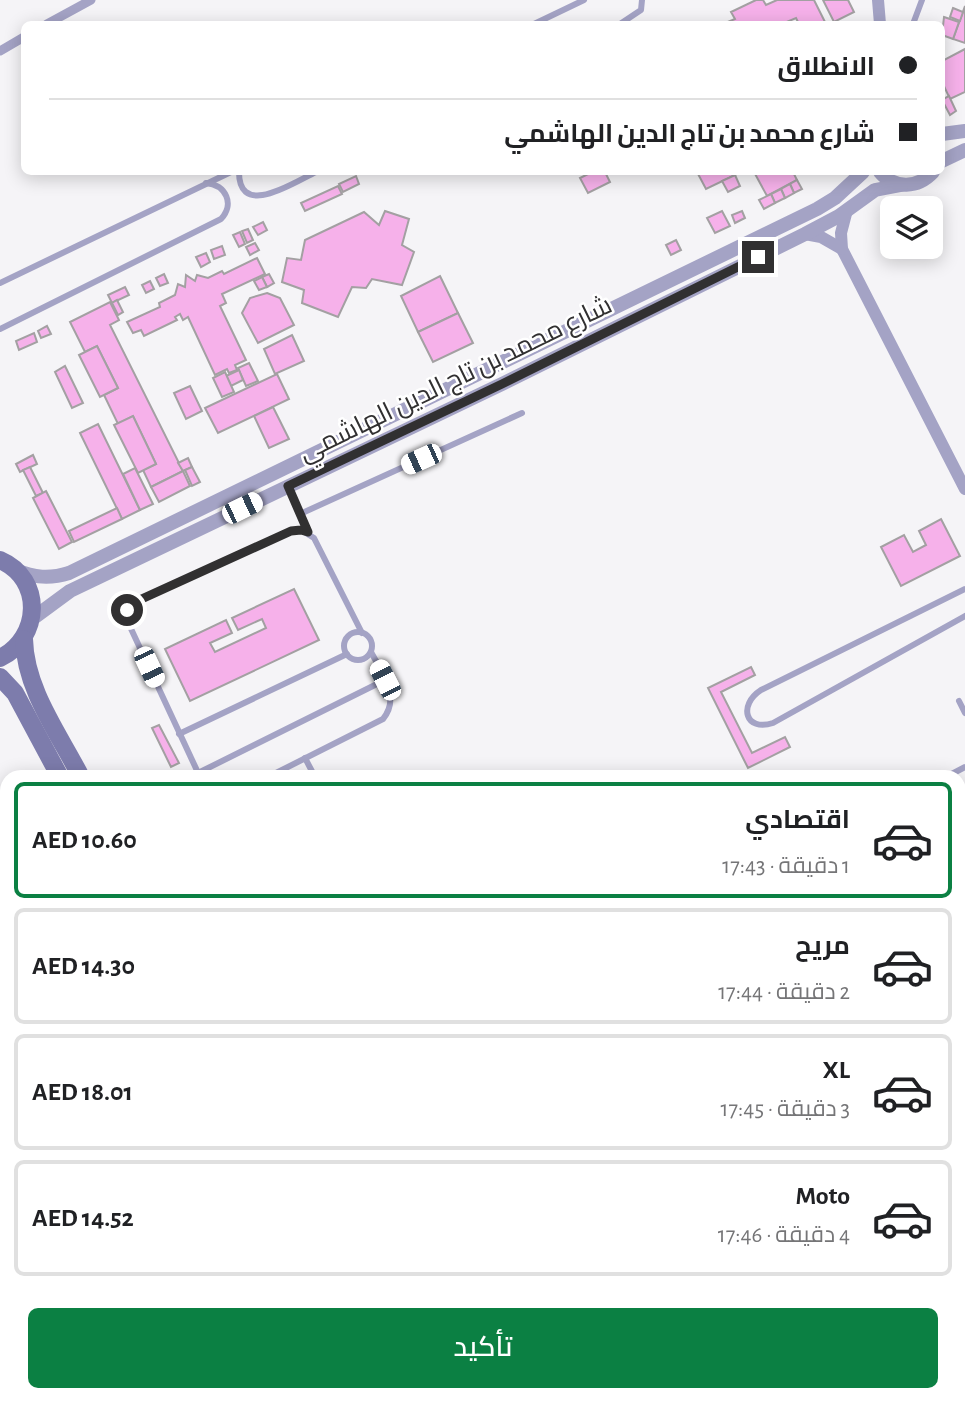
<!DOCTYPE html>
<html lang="ar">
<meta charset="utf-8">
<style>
:root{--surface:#fff;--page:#f6f6f6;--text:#202124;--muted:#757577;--line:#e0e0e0;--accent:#0b8043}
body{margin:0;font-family:"Alegreya Sans",Cairo,sans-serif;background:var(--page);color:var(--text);direction:rtl;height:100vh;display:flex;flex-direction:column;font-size:26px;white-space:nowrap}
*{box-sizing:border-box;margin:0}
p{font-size:23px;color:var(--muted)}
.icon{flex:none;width:38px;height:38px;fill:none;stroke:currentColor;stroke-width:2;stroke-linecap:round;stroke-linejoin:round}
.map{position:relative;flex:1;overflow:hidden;direction:ltr}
.sheet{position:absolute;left:0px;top:770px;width:966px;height:632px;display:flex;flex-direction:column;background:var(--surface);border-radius:21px 21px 0 0;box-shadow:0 4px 18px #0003;direction:rtl}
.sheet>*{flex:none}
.hud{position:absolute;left:21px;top:21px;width:924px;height:154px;border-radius:10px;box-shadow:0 4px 18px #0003;direction:rtl;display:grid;align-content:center;height:154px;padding:0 28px;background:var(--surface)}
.fabs{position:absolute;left:880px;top:196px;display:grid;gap:14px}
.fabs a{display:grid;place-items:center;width:63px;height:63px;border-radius:10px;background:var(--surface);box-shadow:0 4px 18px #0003;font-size:35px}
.end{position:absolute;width:32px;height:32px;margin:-16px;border:9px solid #313031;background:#fff;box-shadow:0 0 0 4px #fff}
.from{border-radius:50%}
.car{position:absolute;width:21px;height:42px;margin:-21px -10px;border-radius:9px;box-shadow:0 0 5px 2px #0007;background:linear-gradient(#fff 24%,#345 0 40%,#fff 0 76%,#345 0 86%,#fff 0)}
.hud b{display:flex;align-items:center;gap:24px;height:66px;font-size:26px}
.hud b+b{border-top:2px solid var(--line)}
.hud i{width:18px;height:18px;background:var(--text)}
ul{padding:12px 0 0;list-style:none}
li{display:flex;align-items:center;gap:21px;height:116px;margin:0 14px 10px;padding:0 14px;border:4px solid var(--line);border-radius:10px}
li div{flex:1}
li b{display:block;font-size:26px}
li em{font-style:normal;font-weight:600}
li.selected{border-color:var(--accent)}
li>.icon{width:63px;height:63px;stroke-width:1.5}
.button{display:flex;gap:14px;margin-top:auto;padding:14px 28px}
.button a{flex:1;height:80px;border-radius:10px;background:var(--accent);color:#fff;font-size:28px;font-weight:600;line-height:80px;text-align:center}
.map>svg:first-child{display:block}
.built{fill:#eae5ef}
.building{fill:#f6b1ea;stroke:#a3a0a2;stroke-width:2}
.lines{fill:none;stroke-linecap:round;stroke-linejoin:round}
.path{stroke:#919092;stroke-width:2;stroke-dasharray:5 5;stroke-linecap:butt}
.service{stroke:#a4a3c5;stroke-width:6}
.pedestrian{stroke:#a4a3c5;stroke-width:9}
.minor{stroke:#a4a3c5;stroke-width:12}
.tertiary{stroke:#a4a3c5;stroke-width:14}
.secondary{stroke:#7d7cac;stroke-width:18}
.route{stroke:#313031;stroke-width:9}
.labels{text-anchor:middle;stroke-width:5;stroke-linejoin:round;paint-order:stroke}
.street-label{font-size:26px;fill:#313031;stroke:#fff}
</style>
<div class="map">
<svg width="965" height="1401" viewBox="0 0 965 1401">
<rect width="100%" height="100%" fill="#f5f4f7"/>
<polygon class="built" points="0,814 7,828 7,1395 292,1395 296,1401 0,1401"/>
<g class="building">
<polygon points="756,0 763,0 766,5 777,0 814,0 826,24 799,24 796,18 782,24 723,24 735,19 731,12"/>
<polygon points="823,0 848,0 854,12 834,22"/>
<polygon points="965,6 965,43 953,39"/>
<polygon points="953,8 963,12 960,21 950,17"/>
<polygon points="944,17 959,22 953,39 942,35"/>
<polygon points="965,49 965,92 950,99 942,82 942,61"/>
<polygon points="949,96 956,111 950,115 942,100"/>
<polygon points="592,172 605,172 610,182 588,193 580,178"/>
<polygon points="697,172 733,172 735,175 706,189"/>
<polygon points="754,172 793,172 797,180 767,196"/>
<polygon points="735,175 740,186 728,192 722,181"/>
<polygon points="356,176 359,184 343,192 339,184"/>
<polygon points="797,180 802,189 794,193 790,184"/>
<polygon points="790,184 794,193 785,198 781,189"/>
<polygon points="338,186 342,194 305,211 301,203"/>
<polygon points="781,189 785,198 775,203 771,194"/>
<polygon points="771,194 775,203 764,209 759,200"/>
<polygon points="385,211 409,219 402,245 414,252 402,285 372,279 366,288 352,287 338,317 302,303 304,290 282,282 287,258 301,260 305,240 364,212 379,225"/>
<polygon points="722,211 730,226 715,233 707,218"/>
<polygon points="742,211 745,218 735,223 732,215"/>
<polygon points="263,222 267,230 258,235 253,227"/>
<polygon points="248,229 253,240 247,243 242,231"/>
<polygon points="240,232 245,244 239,247 233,235"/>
<polygon points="676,240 681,250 671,255 666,245"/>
<polygon points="255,243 259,250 250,255 246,247"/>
<polygon points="222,246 225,255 214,259 211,250"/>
<polygon points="206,253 210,262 201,267 196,257"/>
<polygon points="257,258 265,274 222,294 226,303 220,306 246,360 235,365 237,370 229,373 227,369 215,375 188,317 183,320 180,314 175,317 177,320 144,336 141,330 133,333 127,322 160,307 159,303 175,295 178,284 185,287 186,275 195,281 197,275 208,278 222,271 224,274"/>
<polygon points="164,274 168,283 160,286 156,278"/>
<polygon points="269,274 274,283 267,287 262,277"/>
<polygon points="440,276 458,313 418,332 401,296"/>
<polygon points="262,277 267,287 259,290 254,281"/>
<polygon points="150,281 154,289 146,293 142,285"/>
<polygon points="125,287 129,295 112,303 108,295"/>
<polygon points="267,293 280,298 294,325 258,343 242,313 250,298"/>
<polygon points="117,300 123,312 118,315 112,303"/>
<polygon points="110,302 119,320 110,325 183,471 151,487 143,470 156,464 133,416 118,424 104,395 118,388 97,346 85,352 70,322"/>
<polygon points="458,313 473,343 433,362 418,332"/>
<polygon points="47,326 51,334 41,338 38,331"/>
<polygon points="34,333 37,342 19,350 16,341"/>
<polygon points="292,335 304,361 275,374 264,349"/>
<polygon points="97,346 118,388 100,397 79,355"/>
<polygon points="249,363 258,381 246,386 238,368"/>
<polygon points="65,366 83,403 72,408 55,372"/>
<polygon points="239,370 243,380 231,386 226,376"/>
<polygon points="225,372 234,392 222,397 213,378"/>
<polygon points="277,374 289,399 218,433 205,408"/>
<polygon points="190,386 202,411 186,419 174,393"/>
<polygon points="273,407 289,439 269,448 254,416"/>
<polygon points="133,416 156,464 138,473 114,425"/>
<polygon points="98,424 140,510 122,519 80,433"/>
<polygon points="33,455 37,464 20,472 16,464"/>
<polygon points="188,458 192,467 183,471 178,463"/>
<polygon points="30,467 43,493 36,496 23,470"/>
<polygon points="192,467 200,482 192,486 185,470"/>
<polygon points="135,468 153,504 140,510 123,474"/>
<polygon points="183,471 190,486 159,502 151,487"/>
<polygon points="46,491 72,542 59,549 33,498"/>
<polygon points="117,508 122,519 74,542 69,531"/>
<polygon points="941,519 960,556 901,586 881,547 904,535 913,552 926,545 919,531"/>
<polygon points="294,589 319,640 190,701 165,649 226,620 232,633 210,643 215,652 266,628 262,619 238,630 232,618"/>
<polygon points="751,667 755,675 721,692 752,753 785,737 790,747 748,768 708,688"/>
<polygon points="159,725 179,763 171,767 152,728"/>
<polygon points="7,1195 7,1224 0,1227 0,1199"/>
<polygon points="0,1256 7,1270 7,1287 0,1291"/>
<polygon points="7,1395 31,1395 35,1401 5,1401 9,1399"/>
</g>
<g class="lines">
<g class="path">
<polyline points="5,1232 7,1236"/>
<polyline points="7,1305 1,1308 7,1321"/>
<polyline points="45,1395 48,1401"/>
<polyline points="79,1395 82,1401"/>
</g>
<g class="service">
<polyline points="534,24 584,0"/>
<polyline points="620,24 641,10 642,0"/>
<polyline points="913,24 922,0"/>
<path d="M239 172C239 220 296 181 316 172"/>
<polyline points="0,283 231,172"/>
<path d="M0 329 221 219C235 204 226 185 206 183"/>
<polyline points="289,488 308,532"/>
<polyline points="300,514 522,413"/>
<path d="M965 589 761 690C738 705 745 732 773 723L965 616"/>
<circle cx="358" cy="646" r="14"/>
<polyline points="959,701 965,713"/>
<polyline points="179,734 347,654"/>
<polyline points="305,758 315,777"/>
<polyline points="198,773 385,680"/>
<polyline points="200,777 126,618 128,606 291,531 301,530 314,538 362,633"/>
<path d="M268 777 383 719C401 697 382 673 371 652"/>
<polyline points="946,777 965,767"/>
<polyline points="0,846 7,860"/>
<polyline points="959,912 965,909"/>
<polyline points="0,1082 7,1079"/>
<polyline points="0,1148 7,1145"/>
<polyline points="959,1250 965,1249"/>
<polyline points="95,1395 98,1401"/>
<polyline points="244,1395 247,1401"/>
<polyline points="481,1395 484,1401"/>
<polyline points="545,1395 548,1401"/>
<polyline points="608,1395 612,1401"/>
<polyline points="177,1401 189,1395"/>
<polyline points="235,1401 240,1395"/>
<polyline points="271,1401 284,1395"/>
<polyline points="559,1401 573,1395"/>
<polyline points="674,1401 686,1395"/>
</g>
<g class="pedestrian">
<polyline points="47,24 91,0"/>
<polyline points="0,51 24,37"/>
</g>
<g class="minor">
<polyline points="878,0 880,24"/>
<polyline points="847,210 841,233 842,249 965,489"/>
<polyline points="805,234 821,237 842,249"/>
<polyline points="959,1030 965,1027"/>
<polyline points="959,1359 965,1356"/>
<polyline points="959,1376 965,1373"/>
<polyline points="879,1401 891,1395"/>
<polyline points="911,1401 922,1395"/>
</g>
<g class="tertiary">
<polyline points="942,134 965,131"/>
<polyline points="942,161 965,150"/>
<path d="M880 172C895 190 918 188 933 172"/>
<path d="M16 570C34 578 50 579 69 573L817 209 835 198 863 172"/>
<polyline points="32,619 70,591 502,384 805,234 839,216 875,190 901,185"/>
</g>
<g class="secondary">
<path d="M0 560C44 579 41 638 0 658"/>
<path d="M24 639C25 689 59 734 81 777"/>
<polyline points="0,677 15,693 60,777"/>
<polyline points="373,1395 376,1401"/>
<polyline points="396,1395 399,1401"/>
</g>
</g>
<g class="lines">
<polyline class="route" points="127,610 135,602 291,531 301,530 308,532 288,486 502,384 758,257"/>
</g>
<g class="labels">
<g class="street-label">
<text transform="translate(455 378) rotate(-26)" y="9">شارع محمد بن تاج الدين الهاشمي</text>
</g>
</g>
</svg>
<div class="fabs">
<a><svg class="icon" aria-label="layers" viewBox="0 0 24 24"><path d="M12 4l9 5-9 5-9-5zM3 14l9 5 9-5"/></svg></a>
</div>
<i class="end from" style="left:127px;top:610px"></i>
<i class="end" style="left:758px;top:257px"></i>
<i class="car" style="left:421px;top:459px;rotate:246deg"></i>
<i class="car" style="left:242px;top:508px;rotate:64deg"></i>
<i class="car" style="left:149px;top:667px;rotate:155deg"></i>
<i class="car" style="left:385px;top:680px;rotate:333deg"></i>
<div class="hud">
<b><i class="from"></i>الانطلاق</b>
<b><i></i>شارع محمد بن تاج الدين الهاشمي</b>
</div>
<section class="sheet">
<ul>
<li class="selected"><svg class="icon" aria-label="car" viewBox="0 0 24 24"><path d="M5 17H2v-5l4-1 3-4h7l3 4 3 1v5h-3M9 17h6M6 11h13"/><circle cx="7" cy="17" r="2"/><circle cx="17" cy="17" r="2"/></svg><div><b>اقتصادي</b><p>1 دقيقة · 17:43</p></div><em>AED 10.60</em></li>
<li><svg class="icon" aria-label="car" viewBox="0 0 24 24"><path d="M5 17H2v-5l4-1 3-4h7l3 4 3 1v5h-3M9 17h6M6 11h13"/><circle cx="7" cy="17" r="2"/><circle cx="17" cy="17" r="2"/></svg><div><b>مريح</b><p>2 دقيقة · 17:44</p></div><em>AED 14.30</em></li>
<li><svg class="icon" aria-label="car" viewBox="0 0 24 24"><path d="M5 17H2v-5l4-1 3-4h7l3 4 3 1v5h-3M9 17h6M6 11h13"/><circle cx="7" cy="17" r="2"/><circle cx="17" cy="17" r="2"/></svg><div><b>XL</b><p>3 دقيقة · 17:45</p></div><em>AED 18.01</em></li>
<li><svg class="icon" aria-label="car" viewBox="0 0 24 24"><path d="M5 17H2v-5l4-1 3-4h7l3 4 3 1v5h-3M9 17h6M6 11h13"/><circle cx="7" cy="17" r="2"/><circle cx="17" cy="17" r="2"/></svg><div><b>Moto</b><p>4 دقيقة · 17:46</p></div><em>AED 14.52</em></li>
</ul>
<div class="button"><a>تأكيد</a></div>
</section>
</div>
